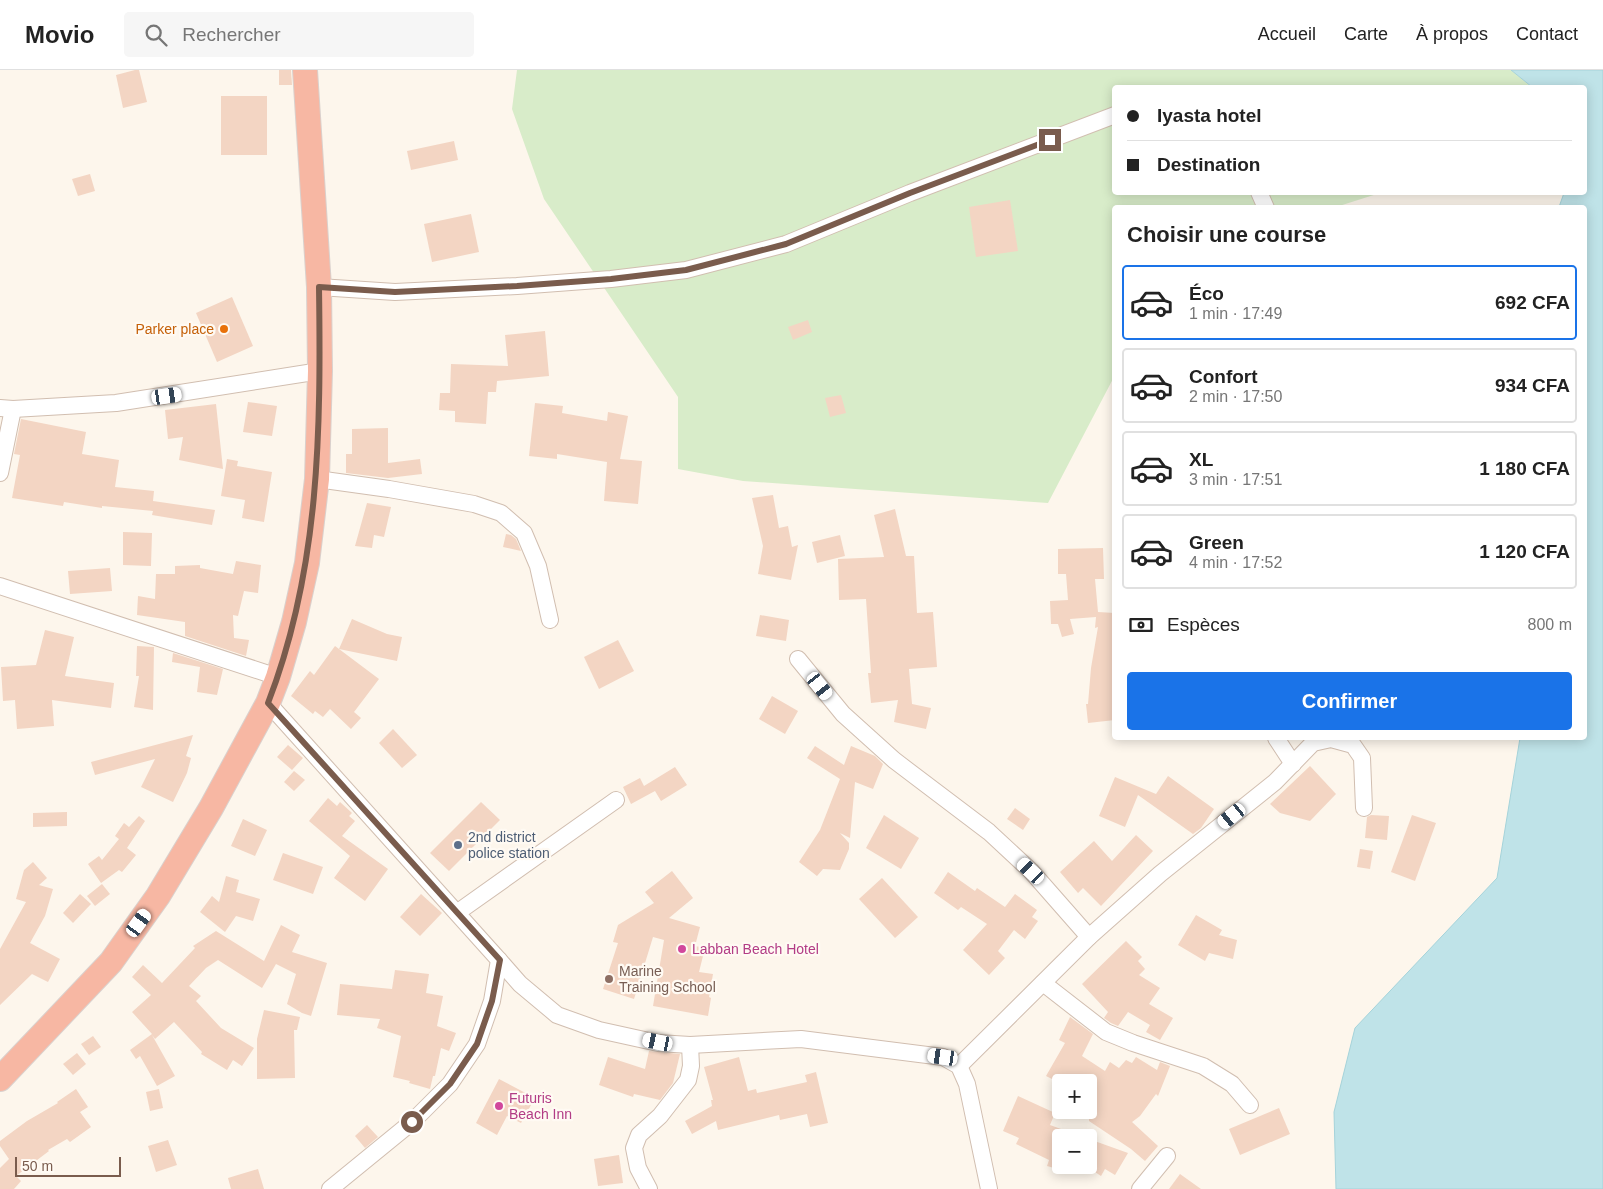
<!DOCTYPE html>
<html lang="fr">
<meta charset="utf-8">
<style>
:root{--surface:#fff;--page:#f6f6f6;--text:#222;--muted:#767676;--line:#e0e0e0;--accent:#1a73e8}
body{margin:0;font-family:Arial,sans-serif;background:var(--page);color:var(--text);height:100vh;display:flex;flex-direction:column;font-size:19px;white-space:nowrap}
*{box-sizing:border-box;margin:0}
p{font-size:16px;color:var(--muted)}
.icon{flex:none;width:28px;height:28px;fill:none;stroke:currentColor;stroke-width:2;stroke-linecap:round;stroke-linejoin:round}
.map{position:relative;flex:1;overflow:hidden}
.panel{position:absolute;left:1112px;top:135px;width:475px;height:535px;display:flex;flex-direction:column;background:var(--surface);border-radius:5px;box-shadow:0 2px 12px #0003}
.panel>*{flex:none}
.hud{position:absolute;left:1112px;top:15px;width:475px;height:110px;border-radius:5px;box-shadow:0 2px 12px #0003;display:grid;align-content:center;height:110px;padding:0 15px;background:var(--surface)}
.tools{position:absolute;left:1052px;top:1004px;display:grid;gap:10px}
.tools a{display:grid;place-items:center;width:45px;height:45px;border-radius:5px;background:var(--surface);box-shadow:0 2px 12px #0003;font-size:25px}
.scale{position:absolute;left:15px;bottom:12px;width:106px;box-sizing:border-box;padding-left:5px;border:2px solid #7a5c4d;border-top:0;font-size:14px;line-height:18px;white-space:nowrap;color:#7a5c4d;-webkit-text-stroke:4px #fffaf3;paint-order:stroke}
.end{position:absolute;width:22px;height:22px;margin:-11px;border:6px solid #7a5c4d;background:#fff;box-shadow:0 0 0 2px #fff}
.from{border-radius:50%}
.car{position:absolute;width:15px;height:30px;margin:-15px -8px;border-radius:6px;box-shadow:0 0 4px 1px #0007;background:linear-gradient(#fff 24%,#345 0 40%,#fff 0 76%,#345 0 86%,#fff 0)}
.hud b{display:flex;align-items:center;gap:18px;height:48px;font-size:19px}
.hud b+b{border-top:1px solid var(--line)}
.hud i{width:12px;height:12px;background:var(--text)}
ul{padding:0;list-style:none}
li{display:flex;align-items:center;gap:15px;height:75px;margin:0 10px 8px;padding:0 5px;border:2px solid var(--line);border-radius:5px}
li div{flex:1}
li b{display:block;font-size:19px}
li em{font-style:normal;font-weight:600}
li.current{border-color:var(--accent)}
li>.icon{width:45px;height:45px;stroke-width:1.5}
h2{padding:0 15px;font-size:22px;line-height:60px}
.pay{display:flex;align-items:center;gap:12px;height:55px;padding:0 15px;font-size:19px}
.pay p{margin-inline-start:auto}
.primary-button{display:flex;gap:10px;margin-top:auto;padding:10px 15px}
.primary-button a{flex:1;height:58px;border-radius:5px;background:var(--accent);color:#fff;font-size:20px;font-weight:600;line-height:58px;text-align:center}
header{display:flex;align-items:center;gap:30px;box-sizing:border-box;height:70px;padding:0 25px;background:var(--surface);border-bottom:1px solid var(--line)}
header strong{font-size:24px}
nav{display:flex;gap:28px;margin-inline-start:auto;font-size:18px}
.search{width:350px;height:45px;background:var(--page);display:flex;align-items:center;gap:12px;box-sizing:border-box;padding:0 18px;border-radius:5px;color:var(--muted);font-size:19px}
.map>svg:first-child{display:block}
.green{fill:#d8ecc9}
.water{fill:#bfe3e8;stroke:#a5d3da}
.building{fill:#f3d5c3}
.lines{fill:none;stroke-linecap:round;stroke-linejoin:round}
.minor-casing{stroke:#d1beb0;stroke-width:18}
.highway-casing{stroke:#dad1cd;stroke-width:26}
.minor{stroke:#fff;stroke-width:16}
.highway{stroke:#f7b7a3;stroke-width:24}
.route{stroke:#7a5c4d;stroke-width:6}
.food-dot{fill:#e8710a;stroke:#fffaf3;stroke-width:2}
.service-dot{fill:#5c6f8a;stroke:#fffaf3;stroke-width:2}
.hotel-dot{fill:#d1479c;stroke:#fffaf3;stroke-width:2}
.education-dot{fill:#8d6e63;stroke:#fffaf3;stroke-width:2}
.labels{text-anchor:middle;stroke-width:4.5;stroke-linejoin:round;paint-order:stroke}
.food-label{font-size:14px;fill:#c56008;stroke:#fffaf3;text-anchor:end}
.service-label{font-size:14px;fill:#4e5e75;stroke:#fffaf3;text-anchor:start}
.hotel-label{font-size:14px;fill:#b23c85;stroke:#fffaf3;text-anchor:start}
.education-label{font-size:14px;fill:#785e54;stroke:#fffaf3;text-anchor:start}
</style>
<header>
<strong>Movio</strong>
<div class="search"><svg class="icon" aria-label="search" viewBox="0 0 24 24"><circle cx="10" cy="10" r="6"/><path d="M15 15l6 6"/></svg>Rechercher</div>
<nav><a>Accueil</a><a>Carte</a><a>À propos</a><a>Contact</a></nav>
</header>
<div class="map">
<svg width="1603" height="1119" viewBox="0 0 1603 1119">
<rect width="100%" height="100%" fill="#fdf6ec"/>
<polygon class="green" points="517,0 1511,0 1532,17 1115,18 1115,122 1380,123 1336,137 1115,138 1115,305 1048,433 743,411 678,399 678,327 544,129 512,39"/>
<polygon class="water" points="1511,0 1603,0 1603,1119 1336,1119 1334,1042 1355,958 1497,808 1520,668 1585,668 1585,138 1559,137 1564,123 1585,122 1585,18 1532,17"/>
<g class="building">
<polygon points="135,0 139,0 147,32 123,38 116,5"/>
<polygon points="279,0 291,0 292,15 279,15"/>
<rect x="221" y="26" width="46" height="59"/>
<polygon points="454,71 458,90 411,100 407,81"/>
<polygon points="90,104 95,121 78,126 72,109"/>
<polygon points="1010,130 1018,181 976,187 969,137"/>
<polygon points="471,144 479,182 432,192 424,154"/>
<polygon points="232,227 253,276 217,292 196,243"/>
<polygon points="808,250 812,262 793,270 788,257"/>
<polygon points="545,261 549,306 497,311 496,322 488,322 486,354 455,352 455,341 439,340 440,323 450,323 451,294 508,296 505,265"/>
<polygon points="841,325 846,343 830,347 825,328"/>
<polygon points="248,332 277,336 272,366 243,362"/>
<polygon points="535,333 563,336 562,343 607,351 608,342 628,346 620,389 642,391 638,434 604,431 607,392 557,384 557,389 529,386"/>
<polygon points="216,334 223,399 179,390 183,367 168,369 165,340"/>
<polygon points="21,349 86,362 82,384 119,390 115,417 154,421 153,431 215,440 212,455 152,445 153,441 102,436 102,438 64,432 63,436 12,428 20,385 14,384"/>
<polygon points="388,358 388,393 420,389 422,404 388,408 346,403 346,384 352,384 352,359"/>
<polygon points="227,389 238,391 237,396 272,402 264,452 242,448 245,430 221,426"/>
<polygon points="773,425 779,458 788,456 792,477 798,475 791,510 758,504 763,476 752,428"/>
<polygon points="367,433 391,437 384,467 374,465 372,478 355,476"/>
<polygon points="895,439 906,486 914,486 917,543 933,542 937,597 909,599 912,634 931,638 926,659 894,652 898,630 871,633 868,603 871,603 866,529 839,530 838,489 884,487 874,445"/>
<polygon points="123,462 152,463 151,496 123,495"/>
<polygon points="506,464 511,465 516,469 521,481 503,477"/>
<polygon points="840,465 845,486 817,493 812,472"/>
<polygon points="1103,478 1104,509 1095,509 1098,542 1115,543 1115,650 1088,653 1086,634 1088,634 1091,598 1098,557 1095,558 1096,547 1070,549 1074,564 1062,567 1058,554 1051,554 1050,531 1068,530 1066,504 1058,504 1058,479"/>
<polygon points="236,491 261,495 258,523 244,521 238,546 233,545 234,568 249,570 246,586 185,566 185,552 137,545 138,526 155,529 156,504 175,504 175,496 200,495 200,498 233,504"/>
<polygon points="110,498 112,521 70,524 68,501"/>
<polygon points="760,545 789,550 786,571 756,566"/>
<polygon points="352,549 387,564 402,567 397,591 339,579"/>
<polygon points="45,560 74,567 65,606 114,613 111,638 52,630 54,656 17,659 15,630 3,631 1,597 36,595"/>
<polygon points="618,570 634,601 599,619 584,587"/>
<polygon points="137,576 154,577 153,640 134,637 139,606 136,606"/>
<polygon points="335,576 379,609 354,642 361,648 351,659 330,639 323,647 315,641 313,644 291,626 310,601 314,605"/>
<polygon points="173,583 223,599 217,625 197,622 200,597 172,592"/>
<polygon points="772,626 798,641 785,664 759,649"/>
<polygon points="393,659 417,685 402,698 379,673"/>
<polygon points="193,665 186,686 191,688 187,703 173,732 141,717 155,689 95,705 91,692"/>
<polygon points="288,675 303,688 292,700 277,687"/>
<polygon points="815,676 844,695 851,676 875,686 883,694 873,719 855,712 850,768 840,763 849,773 849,779 840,800 823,799 817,806 799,792 820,760 840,709 807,688"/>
<polygon points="1310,696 1336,724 1310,751 1280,743 1270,734"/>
<polygon points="675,697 687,715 661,731 655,721 631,734 623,717 640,708 644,716"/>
<polygon points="294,701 305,710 294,721 284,712"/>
<polygon points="1168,706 1214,739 1201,758 1193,764 1138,725 1125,757 1099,746 1115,707 1156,724"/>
<polygon points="328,728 337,736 340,732 352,743 349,746 355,751 342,766 388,799 365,831 334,808 350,786 309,751"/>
<polygon points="481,732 500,750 449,801 430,783"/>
<polygon points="1015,738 1030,749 1023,760 1007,749"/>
<polygon points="67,742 67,756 33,757 33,743"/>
<polygon points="884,745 919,768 901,799 866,778"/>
<polygon points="1371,745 1389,746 1387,770 1365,768 1367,747"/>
<polygon points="1412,745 1436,753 1415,811 1391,802"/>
<polygon points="139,746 145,751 127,778 136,785 122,802 119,800 101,813 88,794 99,786 102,790 119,769 115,766 124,753 129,757"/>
<polygon points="243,749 267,760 255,786 231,776"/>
<polygon points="1136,765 1153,781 1101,836 1083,818 1078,823 1060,802 1094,771 1112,791"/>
<polygon points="1360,779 1373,781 1370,799 1357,797"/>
<polygon points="283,783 323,797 313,824 273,810"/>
<polygon points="33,792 47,808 39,815 53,819 45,846 30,873 60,889 48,912 32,904 0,935 0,879 26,832 16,829 24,800"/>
<polygon points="672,801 693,828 669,848 700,857 695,876 705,878 699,902 713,904 709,927 711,928 708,946 653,936 664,870 653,867 634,929 603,919 618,873 613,872 618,855 654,833 645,822"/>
<polygon points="948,802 975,821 977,818 1005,837 1015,824 1037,840 1032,847 1038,851 1025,869 1014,860 998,881 1005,888 989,905 963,880 987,854 961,837 958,840 934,823"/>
<polygon points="226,806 239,810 236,822 260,829 253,851 236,846 225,862 200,842 212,826 219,832"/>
<polygon points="882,808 918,847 895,868 859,829"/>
<polygon points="102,814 110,824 95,836 87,826"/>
<polygon points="80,824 91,834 73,853 63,843"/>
<polygon points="421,824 442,843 420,866 400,847"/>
<polygon points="1196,845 1222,860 1219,865 1237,870 1233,889 1209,883 1205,891 1178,875"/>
<polygon points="281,855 300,865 292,882 327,893 311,946 302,943 287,934 296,904 276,894 262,918 218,890 206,898 189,916 201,926 196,931 221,958 254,978 242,996 233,990 227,1000 201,984 202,982 174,952 155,969 152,965 175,1006 157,1016 140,986 136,989 130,980 152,964 132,942 151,925 132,907 143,895 162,913 195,878 193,876 216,861 264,891"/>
<polygon points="1126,871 1142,887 1138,891 1145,899 1139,905 1160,918 1149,934 1173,948 1160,970 1146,962 1150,955 1128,942 1118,956 1111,953 1104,948 1108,942 1082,914"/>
<polygon points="395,900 429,904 426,923 443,926 437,956 456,963 449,981 441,978 435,1006 433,1006 430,1019 409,1013 410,1011 393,1007 401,966 377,958 380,949 337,945 340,914 392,919"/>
<polygon points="264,940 300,947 297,960 294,960 295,1008 257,1009 257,969"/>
<polygon points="1070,947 1093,964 1082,986 1105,1001 1110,992 1119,998 1126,990 1132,993 1136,987 1157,1000 1160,992 1170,996 1158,1026 1156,1024 1140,1046 1132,1052 1158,1076 1145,1091 1131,1079 1089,1051 1089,1012 1058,1012 1046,1006 1065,973 1059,970"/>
<polygon points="93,966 101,977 89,985 81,974"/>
<polygon points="649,981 680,984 673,1013 660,1030 634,1024 633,1027 599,1015 608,987 645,999"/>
<polygon points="77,983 86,994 73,1005 63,994"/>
<polygon points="739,987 748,1021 756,1019 757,1023 807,1012 805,1005 816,1002 828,1053 810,1057 807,1044 780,1050 779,1045 718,1060 716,1051 692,1064 685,1051 712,1036 711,1030 713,1030 704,997"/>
<polygon points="499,1009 535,1028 521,1053 507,1046 497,1065 476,1053"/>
<polygon points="76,1019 88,1037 80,1042 91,1057 70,1072 67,1069 48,1080 49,1081 16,1106 21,1111 14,1119 0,1119 0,1098 9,1089 0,1076 0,1071 27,1051 58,1033 57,1032"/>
<polygon points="159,1019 163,1038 150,1041 146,1022"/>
<polygon points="1018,1026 1055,1043 1050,1055 1061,1059 1061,1100 1047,1096 1049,1090 1016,1074 1019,1068 1003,1061"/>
<polygon points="1279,1038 1290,1064 1240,1085 1229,1059"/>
<polygon points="367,1055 378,1067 365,1078 355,1066"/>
<polygon points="1089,1069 1128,1083 1115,1105 1105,1099 1101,1106 1089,1098"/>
<polygon points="168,1070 177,1095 156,1102 148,1076"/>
<polygon points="619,1085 623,1113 598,1116 594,1089"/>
<polygon points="258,1099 264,1119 231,1119 228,1108"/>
<polygon points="1180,1104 1201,1119 1169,1119"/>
</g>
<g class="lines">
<g class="minor-casing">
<g id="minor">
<polyline points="1259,122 1266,138"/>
<polyline points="319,217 395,222 517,216 611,209 686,200 786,174 910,123 1115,45"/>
<polyline points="0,338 13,339 116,333 320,301"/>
<polyline points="0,403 13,339"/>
<polyline points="317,409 389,419 474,434 501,443 524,463 538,496 550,550"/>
<polyline points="0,516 278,607"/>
<polyline points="798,589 843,644 894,690 989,762 1031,801 1089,867"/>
<polyline points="268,633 499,890 492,931 477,974 450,1014 412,1052 330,1119"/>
<polyline points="1276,668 1293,694"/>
<polyline points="458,842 616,730"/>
<polyline points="499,890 520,914 557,945 599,960 658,973 690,975 801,969 943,987 959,996 967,1014 989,1119"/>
<polyline points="1043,913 1106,962 1133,973 1203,996 1232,1014 1250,1035"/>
<polyline points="959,996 1089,867 1160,804 1275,712 1313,673 1331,669 1353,675 1362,688 1364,738"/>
<polyline points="649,1119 638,1098 634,1078 639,1065 660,1046 688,1010 691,996 690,975"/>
<polyline points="1140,1119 1167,1086"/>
</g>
</g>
<g class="highway-casing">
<polyline id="highway" points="0,1009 111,892 158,826 211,738 268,633 278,607 294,552 307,493 317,409 320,301 319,217 305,0"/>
</g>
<use href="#minor" class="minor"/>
<use href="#highway" class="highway"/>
</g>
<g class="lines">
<path class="route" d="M412 1052 450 1014 477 974 492 931 500 890 268 633C320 499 321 359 319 217L395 222 517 216 611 209 686 200 786 174 910 123 1050 70"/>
</g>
<circle class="food-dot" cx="224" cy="259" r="5"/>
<circle class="service-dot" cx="458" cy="775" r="5"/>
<g class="hotel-dot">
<circle cx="682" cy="879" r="5"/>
<circle cx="499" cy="1036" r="5"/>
</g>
<circle class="education-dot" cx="609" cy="909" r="5"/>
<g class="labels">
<g class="food-label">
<text x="214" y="264">Parker place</text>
</g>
<g class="service-label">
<text x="468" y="772">2nd district<tspan x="468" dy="16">police station</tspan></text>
</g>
<g class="hotel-label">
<text x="692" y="884">Labban Beach Hotel</text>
<text x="509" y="1033">Futuris<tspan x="509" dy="16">Beach Inn</tspan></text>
</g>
<g class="education-label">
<text x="619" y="906">Marine<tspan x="619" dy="16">Training School</tspan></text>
</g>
</g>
</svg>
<div class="tools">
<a>+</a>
<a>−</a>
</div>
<div class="scale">50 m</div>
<i class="end from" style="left:412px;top:1052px"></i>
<i class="end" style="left:1050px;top:70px"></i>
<i class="car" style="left:167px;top:326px;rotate:82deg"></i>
<i class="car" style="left:820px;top:616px;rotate:141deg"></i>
<i class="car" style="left:1232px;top:746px;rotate:231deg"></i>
<i class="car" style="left:1031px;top:801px;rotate:313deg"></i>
<i class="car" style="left:139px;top:853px;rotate:36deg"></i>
<i class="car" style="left:658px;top:972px;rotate:282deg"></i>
<i class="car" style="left:943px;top:987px;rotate:278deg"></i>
<div class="hud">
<b><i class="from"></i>Iyasta hotel</b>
<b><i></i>Destination</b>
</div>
<section class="panel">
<h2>Choisir une course</h2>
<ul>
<li class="current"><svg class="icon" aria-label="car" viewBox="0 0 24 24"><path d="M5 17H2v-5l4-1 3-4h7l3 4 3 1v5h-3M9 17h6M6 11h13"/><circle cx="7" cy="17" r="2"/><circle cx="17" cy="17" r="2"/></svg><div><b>Éco</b><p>1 min · 17:49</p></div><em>692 CFA</em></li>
<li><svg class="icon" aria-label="car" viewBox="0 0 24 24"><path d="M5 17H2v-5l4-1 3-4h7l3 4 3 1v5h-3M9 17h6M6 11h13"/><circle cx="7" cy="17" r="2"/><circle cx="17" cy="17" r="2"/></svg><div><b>Confort</b><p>2 min · 17:50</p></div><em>934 CFA</em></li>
<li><svg class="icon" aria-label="car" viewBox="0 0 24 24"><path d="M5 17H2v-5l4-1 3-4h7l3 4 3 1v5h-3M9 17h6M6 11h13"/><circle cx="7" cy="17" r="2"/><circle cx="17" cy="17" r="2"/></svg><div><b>XL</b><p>3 min · 17:51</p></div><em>1 180 CFA</em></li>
<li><svg class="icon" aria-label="car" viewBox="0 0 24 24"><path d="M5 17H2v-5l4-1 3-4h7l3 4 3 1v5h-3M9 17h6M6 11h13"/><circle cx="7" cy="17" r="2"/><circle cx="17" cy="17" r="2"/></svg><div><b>Green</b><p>4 min · 17:52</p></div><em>1 120 CFA</em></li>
</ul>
<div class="pay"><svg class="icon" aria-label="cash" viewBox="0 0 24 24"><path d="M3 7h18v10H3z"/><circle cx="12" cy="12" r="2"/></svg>Espèces<p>800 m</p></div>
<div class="primary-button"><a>Confirmer</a></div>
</section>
</div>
